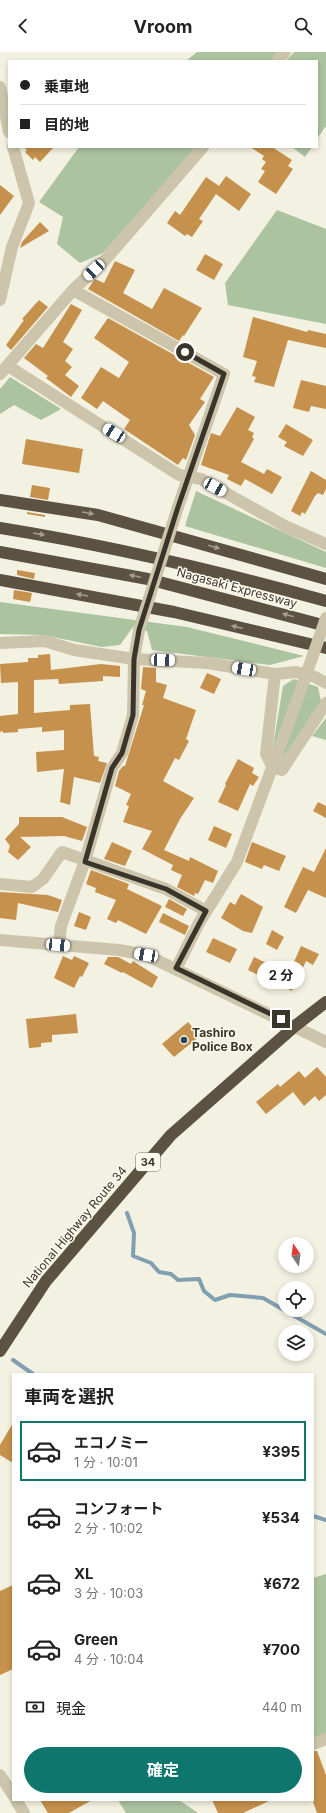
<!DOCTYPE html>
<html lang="ja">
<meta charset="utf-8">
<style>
:root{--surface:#fff;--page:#f6f6f6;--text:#222;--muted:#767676;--line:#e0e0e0;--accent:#0f766e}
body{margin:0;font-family:Inter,"Noto Sans JP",sans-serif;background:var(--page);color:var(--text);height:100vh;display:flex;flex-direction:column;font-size:15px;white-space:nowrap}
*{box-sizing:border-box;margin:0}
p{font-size:13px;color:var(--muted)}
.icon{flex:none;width:22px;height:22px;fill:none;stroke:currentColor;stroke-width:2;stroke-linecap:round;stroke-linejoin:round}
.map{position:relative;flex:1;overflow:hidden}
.side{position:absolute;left:12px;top:1321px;width:302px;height:428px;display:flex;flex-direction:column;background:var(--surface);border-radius:0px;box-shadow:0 2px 6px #0003}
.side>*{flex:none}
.top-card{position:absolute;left:8px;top:8px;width:310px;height:88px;border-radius:0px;box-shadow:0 2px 6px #0003;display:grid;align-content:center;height:88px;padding:0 12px;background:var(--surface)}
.needle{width:26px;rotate:346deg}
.controls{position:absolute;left:278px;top:1185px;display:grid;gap:8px}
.controls a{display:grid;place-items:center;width:36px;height:36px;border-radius:50%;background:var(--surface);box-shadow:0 2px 6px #0003;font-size:20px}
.end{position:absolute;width:18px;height:18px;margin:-9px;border:5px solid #3a352b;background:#fff;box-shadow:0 0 0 2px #fff}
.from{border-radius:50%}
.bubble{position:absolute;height:28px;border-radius:14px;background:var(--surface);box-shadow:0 2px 6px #0003;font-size:13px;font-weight:700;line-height:28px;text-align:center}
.car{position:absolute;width:12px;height:24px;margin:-12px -6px;border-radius:5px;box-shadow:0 0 3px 1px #0007;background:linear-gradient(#fff 24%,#345 0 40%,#fff 0 76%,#345 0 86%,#fff 0)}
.top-card b{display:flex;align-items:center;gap:14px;height:38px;font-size:15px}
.top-card b+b{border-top:1px solid var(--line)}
.top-card i{width:10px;height:10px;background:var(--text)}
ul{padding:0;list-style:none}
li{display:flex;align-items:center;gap:12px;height:60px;margin:0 8px 6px;padding:0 4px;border:2px solid transparent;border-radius:0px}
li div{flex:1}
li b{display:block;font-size:15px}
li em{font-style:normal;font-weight:700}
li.active{border-color:var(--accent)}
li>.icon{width:36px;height:36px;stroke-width:1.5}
h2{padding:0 12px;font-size:18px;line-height:48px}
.pay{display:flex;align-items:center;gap:10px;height:44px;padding:0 12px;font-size:15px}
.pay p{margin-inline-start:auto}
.action{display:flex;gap:8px;margin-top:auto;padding:8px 12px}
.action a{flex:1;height:46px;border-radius:24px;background:var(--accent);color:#fff;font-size:16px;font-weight:700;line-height:46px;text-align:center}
header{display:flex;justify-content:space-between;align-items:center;height:52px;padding:0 12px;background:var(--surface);font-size:18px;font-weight:700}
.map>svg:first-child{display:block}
.green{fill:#acc3a0}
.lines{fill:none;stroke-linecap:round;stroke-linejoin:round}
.stream{stroke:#809fb1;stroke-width:4}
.building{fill:#c5914d}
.minor{stroke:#ccc5ac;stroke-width:12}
.highway{stroke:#5b5242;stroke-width:12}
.minor-bridge{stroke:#ccc5ac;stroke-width:12}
.oneway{fill:#a39d8f}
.route{stroke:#3a352b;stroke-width:5}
.poi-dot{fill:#20455c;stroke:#fbf9ee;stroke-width:1.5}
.labels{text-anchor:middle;stroke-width:3;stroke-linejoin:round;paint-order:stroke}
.shield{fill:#fbf9ee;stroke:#747066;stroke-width:1}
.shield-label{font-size:11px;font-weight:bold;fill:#3a352b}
.street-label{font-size:12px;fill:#3a352b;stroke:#fbf9ee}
.poi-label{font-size:12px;font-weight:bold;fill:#3a352b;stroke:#fbf9ee;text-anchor:start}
</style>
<header><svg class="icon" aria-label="back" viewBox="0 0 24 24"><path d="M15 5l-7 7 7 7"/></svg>Vroom<svg class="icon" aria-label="search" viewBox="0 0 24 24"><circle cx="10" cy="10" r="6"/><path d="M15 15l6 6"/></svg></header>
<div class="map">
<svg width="326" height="1761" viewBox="0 0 326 1761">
<rect width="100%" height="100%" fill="#f3f1e1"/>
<g class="green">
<polygon points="197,0 281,0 273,9 186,9"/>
<polygon points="294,0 326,0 326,76 325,75 317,87 317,9 286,9"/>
<polygon points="79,95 197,95 103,201 80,211 57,192 63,165 39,150"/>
<polygon points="292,95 312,95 305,105"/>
<polygon points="277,158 326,177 326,272 228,253 225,231"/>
<polygon points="10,325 61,357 41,368 14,353 0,362 0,337"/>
<polygon points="196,439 326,500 326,516 185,474"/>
<polygon points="0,550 187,575 304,604 270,613 152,598 147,579 133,575 120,593 102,595 43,583 0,582"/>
<polygon points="294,627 318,635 321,649 282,707 272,700 283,634"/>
<polygon points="326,666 326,688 312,684"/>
<polygon points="326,1522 326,1683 313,1688 313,1526"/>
<polygon points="118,1748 179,1748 198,1761 126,1761"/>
</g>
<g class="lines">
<g class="stream">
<polyline points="127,1161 134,1181 133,1204 151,1211 159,1220 171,1222 178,1228 199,1227 204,1239 215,1248 230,1243 263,1246 326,1282"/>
<polyline points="13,1308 33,1322"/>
<polyline points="313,1464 326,1468"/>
</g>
</g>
<g class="building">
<polygon points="23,95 54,95 40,110 35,105 33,108 25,100 27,98"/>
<polygon points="250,95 272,95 292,108 288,114 293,117 276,142 258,130 265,119 261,117 266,110 262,107 264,104"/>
<polygon points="226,124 251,142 239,159 216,142 199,167 203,169 192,185 187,182 185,184 167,171 175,159 180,163 206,125 219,134"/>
<polygon points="0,133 14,144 0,163"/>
<polygon points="40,170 49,179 20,196 22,190"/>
<polygon points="205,202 223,212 214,228 196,218"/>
<polygon points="115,209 135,218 123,241 150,256 152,257 164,236 202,256 184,284 183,283 179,289 88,237 95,227 104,231"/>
<polygon points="39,248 48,255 11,298 6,293 24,268 22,267"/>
<polygon points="71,252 82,258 63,290 73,297 65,309 72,315 65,323 79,334 71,345 46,326 48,324 24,306 36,292 43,296"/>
<polygon points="253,265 307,280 308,278 326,282 326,296 288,288 274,335 254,330 256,325 252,324 257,309 243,305"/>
<polygon points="108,266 214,325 200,347 205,350 189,373 195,383 186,408 183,406 178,413 124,377 130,368 103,349 97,357 81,346 101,315 119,326 129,310 94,286"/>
<polygon points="301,328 326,334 326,357 311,354 309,360 293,356"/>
<polygon points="237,355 255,365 248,378 254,381 252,385 254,387 241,410 264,422 267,417 282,425 272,442 245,427 241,434 227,427 229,423 201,413 211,381 220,384"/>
<polygon points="286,372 313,388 303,404 284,394 287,390 278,385"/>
<polygon points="26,387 83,397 79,421 22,412"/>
<polygon points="311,419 326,428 326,437 323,443 318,441 315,444 305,462 302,460 300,464 291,459"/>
<polygon points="32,433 50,436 48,448 30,445"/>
<polygon points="27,460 45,463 45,465 27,462"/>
<polygon points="17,518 35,521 34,527 17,523"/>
<polygon points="14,538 32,541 30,550 13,547"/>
<polygon points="50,602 51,618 101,612 120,614 120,625 103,624 103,629 59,632 58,627 34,628 34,661 70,658 70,653 90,652 94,704 99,705 98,709 107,711 100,731 74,725 70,753 60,750 64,717 37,720 36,700 64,698 64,678 42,680 42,675 18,677 18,680 3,681 3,679 0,680 0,664 18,662 18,630 1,631 0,612 28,610 28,606 38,606 38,603"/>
<polygon points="143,615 156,616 156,630 167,633 163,646 196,658 186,687 189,689 179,708 175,706 163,729 194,746 180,767 164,798 189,809 190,805 218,819 213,831 205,828 198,842 195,841 194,844 177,835 182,823 171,818 173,813 142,797 152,779 123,770 129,754 126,753 131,742 115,734 119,719 123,714 125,714 144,653 142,653 146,639 141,637"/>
<polygon points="207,621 221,627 214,642 200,636"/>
<polygon points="238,707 254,716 252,721 259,725 253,734 250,732 238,759 218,750 226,733 225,732"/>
<polygon points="318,750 326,754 326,766 313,759"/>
<polygon points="19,765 62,765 87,775 82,789 64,784 20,785 31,795 18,808 8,800 10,794 5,787 19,772"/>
<polygon points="214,774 232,782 226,796 208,788"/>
<polygon points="112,790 132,799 125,814 104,807"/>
<polygon points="252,790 286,804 279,819 264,813 262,817 245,810"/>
<polygon points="326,796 326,846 308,838 296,861 284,855 303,815 314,820"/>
<polygon points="91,818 129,832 127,837 162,854 146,882 118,868 116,871 107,867 116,848 95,840 96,836 86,832"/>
<polygon points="0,840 48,843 62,848 58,860 18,851 16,868 0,866"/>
<polygon points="241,842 263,855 252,881 243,879 221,866 230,850 235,853"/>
<polygon points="169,847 187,857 183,864 165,855"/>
<polygon points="79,860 91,865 86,878 74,874"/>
<polygon points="163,861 189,874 185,883 159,870"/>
<polygon points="272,878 284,885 277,898 266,892"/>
<polygon points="213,886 237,897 230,911 206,900"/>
<polygon points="301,894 319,902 313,913 306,909 292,939 282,934 281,937 257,925 258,923 248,918 254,905 287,921 290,919"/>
<polygon points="63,904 72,908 74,904 89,911 82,925 80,924 74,936 54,926"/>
<polygon points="108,905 118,905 131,912 133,909 158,925 152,936 123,920 122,921 104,912"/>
<polygon points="76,962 78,981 52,983 52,990 41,991 41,995 29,996 26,967"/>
<polygon points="188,970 200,984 174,1005 162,992"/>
<polygon points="317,1015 326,1025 326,1043 319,1049 315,1044 304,1054 293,1040 266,1062 256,1050 278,1032 280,1035 299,1019 305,1026"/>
<polygon points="13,1371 13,1411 0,1403 0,1393"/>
<polygon points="13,1533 13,1617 0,1623 0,1539"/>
<polygon points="313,1699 317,1699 326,1723 326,1761 317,1761 313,1750"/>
<polygon points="40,1748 92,1748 69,1761 48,1761"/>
<polygon points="212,1748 271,1748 243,1761 218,1761"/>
</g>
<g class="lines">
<g class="minor">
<polyline points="277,9 285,0"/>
<polyline points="0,35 9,80"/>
<polyline points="73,238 224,322 178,455"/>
<polyline points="0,248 12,195 29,151 13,95"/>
<polyline points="8,314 179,423 201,427 285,474 326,492"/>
<polyline points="0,322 73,238 105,208 203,95"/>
<polyline points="0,591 45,589 74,598 134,607 207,611 275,622 296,620 315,625 326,631"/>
<polyline points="275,622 266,702 273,716 282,718 326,651"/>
<polyline points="0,832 32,835 43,827 62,800 166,837 206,859"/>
<polyline points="0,888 119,898 146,903 326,990"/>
<polyline points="59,893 61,874 85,809 112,716 122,701 133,663 134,607 139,578"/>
<polyline points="176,917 199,871 237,810 299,643"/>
<polyline points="313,1692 326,1687"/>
<polyline points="0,1723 13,1743"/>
<polyline points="16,1748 24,1761"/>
</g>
<g class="highway">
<polyline points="0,448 98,463 326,527"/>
<path d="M0 476C111 494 218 519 326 549"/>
<polyline points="0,500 148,527 326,574"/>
<polyline points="0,528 174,560 326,596"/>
<polyline points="0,1299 46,1229 171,1083 295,974 326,950"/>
</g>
<g class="minor-bridge">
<polyline points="139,578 178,455"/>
<polyline points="299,643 326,566"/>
</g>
</g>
<defs><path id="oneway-solid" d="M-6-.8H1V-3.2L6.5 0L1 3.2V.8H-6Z"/></defs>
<g class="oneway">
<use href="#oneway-solid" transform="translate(88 461) rotate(10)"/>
<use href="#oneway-solid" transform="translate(39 482) rotate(9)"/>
<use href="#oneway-solid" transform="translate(214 495) rotate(16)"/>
<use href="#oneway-solid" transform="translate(135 524) rotate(-168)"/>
<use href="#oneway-solid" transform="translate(82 543) rotate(-170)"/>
<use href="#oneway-solid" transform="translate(288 563) rotate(-164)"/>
<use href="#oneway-solid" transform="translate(237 575) rotate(-166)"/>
</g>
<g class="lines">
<polyline class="route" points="185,300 224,322 178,455 139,578 134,607 133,663 122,701 112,716 85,810 166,837 206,859 176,916 281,967"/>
</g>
<circle class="poi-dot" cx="184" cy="988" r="4"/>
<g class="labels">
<rect class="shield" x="136" y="1101" width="24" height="18" rx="3"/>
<g class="shield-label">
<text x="148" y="1114">34</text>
</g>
<g class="street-label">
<text transform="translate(237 536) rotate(15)" y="4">Nagasaki Expressway</text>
<text transform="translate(75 1175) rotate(-50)" y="4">National Highway Route 34</text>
</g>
<g class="poi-label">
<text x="192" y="985">Tashiro<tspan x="192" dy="14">Police Box</tspan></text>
</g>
</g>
</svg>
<div class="controls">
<a><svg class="needle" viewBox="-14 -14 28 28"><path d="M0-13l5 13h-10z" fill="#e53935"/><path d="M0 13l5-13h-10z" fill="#767676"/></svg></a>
<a><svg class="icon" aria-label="locate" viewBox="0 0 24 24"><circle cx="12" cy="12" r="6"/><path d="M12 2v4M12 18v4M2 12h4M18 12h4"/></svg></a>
<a><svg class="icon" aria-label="layers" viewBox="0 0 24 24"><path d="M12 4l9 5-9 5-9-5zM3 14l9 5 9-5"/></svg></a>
</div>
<i class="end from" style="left:185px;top:300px"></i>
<i class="end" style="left:281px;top:967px"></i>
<div class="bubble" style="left:257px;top:909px;width:48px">2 分</div>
<i class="car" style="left:94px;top:218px;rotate:227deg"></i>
<i class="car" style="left:114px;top:381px;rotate:302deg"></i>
<i class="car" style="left:215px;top:435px;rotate:119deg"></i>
<i class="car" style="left:163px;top:608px;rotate:92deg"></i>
<i class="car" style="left:244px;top:617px;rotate:280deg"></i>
<i class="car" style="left:58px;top:893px;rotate:95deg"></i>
<i class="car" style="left:146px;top:903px;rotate:280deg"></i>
<div class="top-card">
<b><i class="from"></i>乗車地</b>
<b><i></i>目的地</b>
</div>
<section class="side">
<h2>車両を選択</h2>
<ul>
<li class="active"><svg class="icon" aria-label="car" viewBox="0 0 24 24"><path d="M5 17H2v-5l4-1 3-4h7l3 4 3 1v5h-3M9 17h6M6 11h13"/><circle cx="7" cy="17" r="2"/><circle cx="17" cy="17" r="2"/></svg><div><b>エコノミー</b><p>1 分 · 10:01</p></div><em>¥395</em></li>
<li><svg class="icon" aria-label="car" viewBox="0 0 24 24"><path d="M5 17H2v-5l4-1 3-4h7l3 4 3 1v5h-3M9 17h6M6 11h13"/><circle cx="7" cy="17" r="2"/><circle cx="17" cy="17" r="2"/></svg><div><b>コンフォート</b><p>2 分 · 10:02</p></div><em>¥534</em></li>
<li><svg class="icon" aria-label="car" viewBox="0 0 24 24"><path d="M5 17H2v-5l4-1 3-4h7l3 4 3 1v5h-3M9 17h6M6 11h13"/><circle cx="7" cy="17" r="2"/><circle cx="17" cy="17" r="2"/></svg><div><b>XL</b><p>3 分 · 10:03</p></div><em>¥672</em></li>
<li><svg class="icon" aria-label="car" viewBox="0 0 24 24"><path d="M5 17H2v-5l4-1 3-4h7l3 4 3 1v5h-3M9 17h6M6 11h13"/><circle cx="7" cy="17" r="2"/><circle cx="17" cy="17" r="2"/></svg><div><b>Green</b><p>4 分 · 10:04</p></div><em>¥700</em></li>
</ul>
<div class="pay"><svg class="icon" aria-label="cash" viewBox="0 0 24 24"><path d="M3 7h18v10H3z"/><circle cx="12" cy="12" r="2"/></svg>現金<p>440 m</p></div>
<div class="action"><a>確定</a></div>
</section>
</div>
